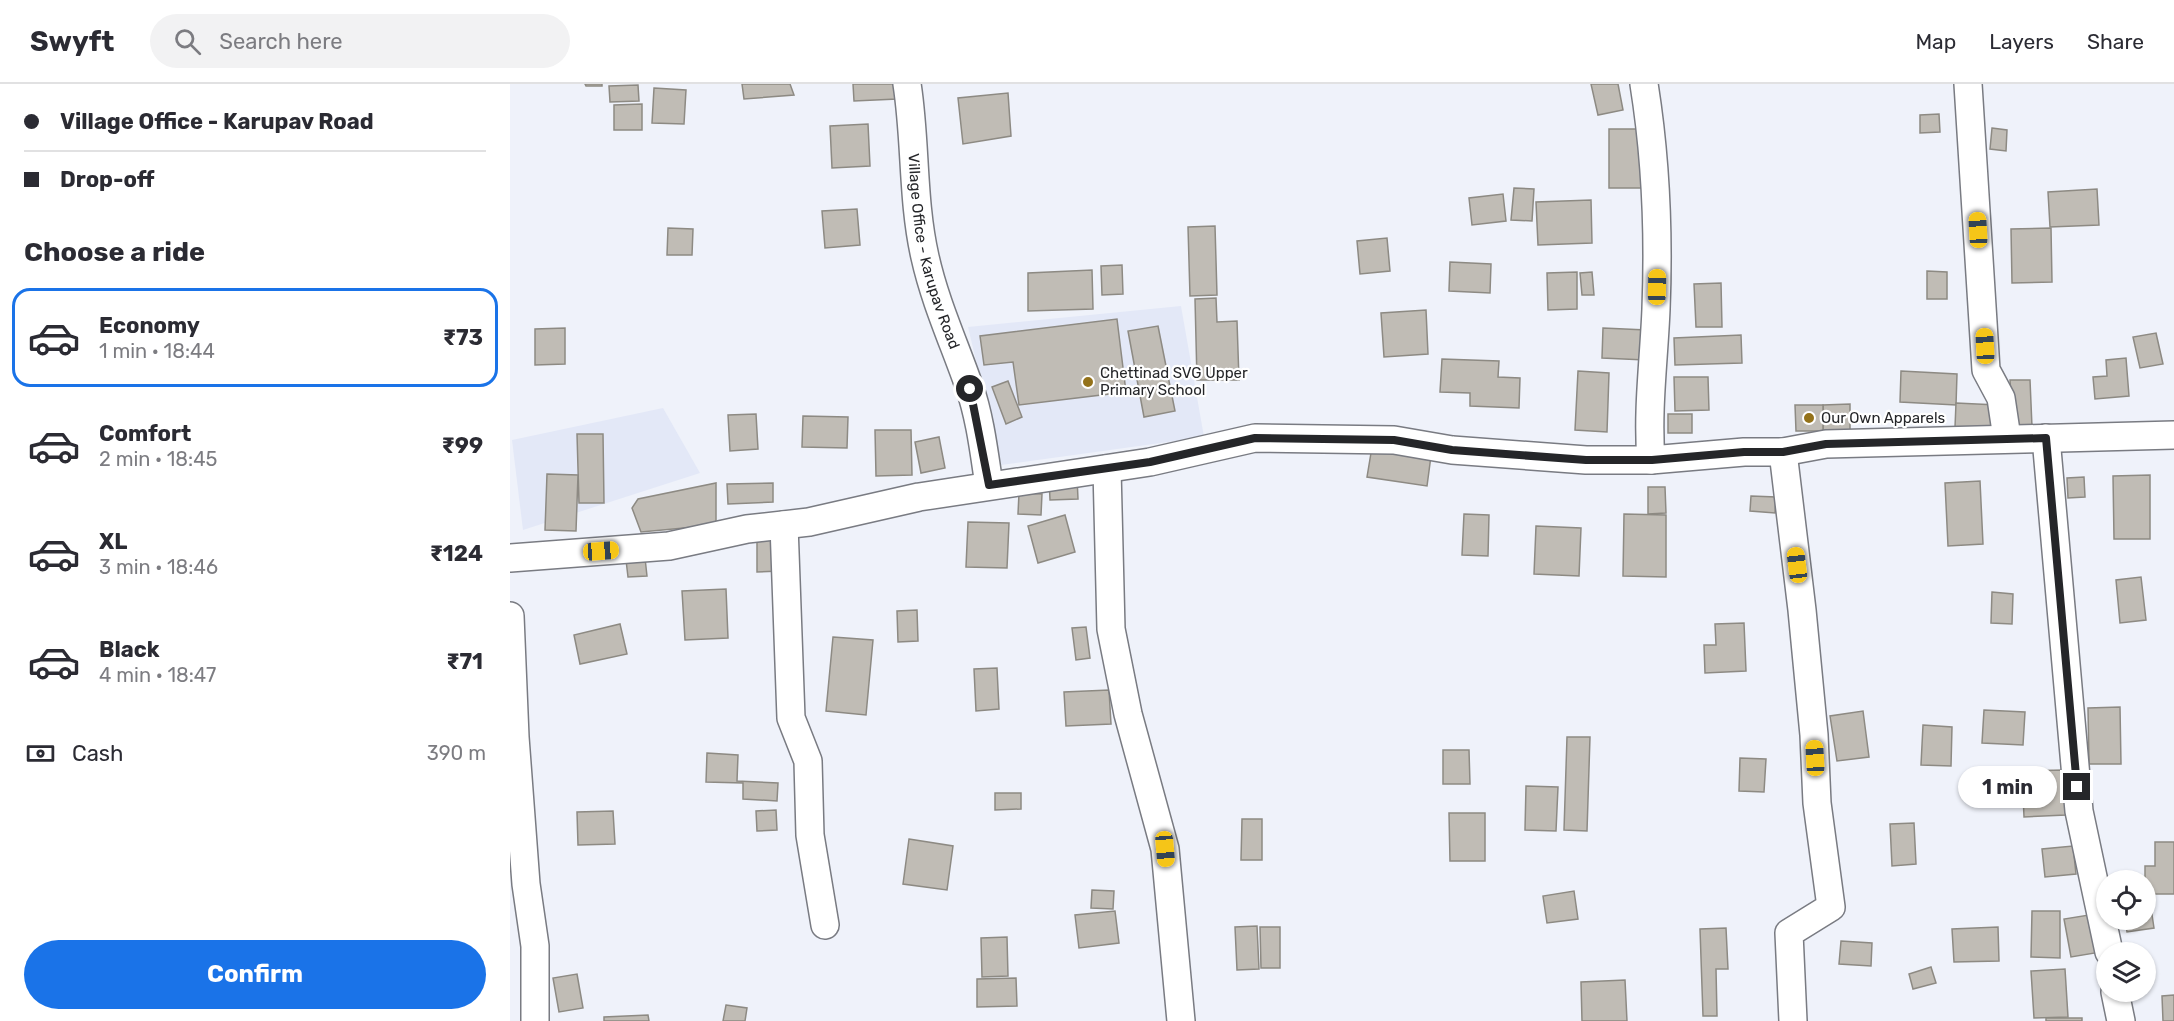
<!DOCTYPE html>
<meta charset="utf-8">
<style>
:root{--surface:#fff;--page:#f2f2f3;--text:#2b2b33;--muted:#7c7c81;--line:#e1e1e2;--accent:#1a73e8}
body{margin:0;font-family:Rubik,sans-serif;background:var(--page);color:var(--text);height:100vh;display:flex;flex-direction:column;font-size:22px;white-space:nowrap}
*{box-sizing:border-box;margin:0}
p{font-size:20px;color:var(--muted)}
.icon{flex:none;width:33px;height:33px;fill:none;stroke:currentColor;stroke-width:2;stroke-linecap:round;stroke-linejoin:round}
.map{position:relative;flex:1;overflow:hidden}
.side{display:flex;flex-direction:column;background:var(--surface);width:510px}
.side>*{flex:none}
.banner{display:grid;align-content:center;height:132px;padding:0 24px;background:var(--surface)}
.fabs{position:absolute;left:1586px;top:786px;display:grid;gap:12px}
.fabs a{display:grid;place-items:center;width:60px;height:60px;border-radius:50%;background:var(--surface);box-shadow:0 2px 4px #0004;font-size:30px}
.end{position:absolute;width:27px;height:27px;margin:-14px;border:8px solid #252629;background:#fff;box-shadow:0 0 0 3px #fff}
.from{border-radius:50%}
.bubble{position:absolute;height:42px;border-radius:21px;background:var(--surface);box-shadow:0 2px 4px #0004;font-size:20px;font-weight:700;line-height:42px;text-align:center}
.car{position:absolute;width:18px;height:36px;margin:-18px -9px;border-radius:8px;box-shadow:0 0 4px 2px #0007;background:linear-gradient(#f5c518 24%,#345 0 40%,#f5c518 0 76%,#345 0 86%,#f5c518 0)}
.banner b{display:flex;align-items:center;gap:21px;height:57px;font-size:22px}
.banner b+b{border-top:2px solid var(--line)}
.banner i{width:15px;height:15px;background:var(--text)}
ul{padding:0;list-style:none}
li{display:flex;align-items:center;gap:18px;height:99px;margin:0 12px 9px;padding:0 12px;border:3px solid transparent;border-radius:18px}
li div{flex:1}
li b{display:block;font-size:22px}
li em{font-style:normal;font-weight:700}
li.current{border-color:var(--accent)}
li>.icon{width:54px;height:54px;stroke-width:1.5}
h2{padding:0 24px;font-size:27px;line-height:72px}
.pay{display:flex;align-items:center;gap:15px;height:66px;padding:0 24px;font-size:22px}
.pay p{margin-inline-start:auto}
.action{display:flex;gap:12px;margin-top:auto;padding:12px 24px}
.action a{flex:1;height:69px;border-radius:36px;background:var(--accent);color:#fff;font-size:24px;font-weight:700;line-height:69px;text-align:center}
header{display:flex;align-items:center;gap:36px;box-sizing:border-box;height:84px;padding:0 30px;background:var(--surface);border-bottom:2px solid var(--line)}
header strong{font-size:28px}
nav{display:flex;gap:33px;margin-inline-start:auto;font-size:21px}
.search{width:420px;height:54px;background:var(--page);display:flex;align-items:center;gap:15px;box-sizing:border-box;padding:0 21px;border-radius:33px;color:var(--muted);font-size:22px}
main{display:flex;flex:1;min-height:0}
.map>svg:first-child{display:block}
.built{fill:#e3e8f7}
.building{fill:#c0bcb5;stroke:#8d8a83;stroke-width:1.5}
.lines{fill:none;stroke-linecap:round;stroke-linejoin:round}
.minor-casing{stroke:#797b82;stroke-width:30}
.minor{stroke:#fff;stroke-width:27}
.route{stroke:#252629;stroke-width:8}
.poi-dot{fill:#94721a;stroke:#fff;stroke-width:2}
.labels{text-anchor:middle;stroke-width:4.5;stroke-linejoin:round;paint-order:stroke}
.street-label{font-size:15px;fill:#252629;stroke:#fff}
.poi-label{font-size:15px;fill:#252629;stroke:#fff;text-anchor:start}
</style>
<header>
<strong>Swyft</strong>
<div class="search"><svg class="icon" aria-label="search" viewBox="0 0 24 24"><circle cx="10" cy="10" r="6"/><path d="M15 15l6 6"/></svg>Search here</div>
<nav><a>Map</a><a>Layers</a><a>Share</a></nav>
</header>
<main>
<section class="side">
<div class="banner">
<b><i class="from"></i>Village Office - Karupav Road</b>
<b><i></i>Drop-off</b>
</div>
<h2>Choose a ride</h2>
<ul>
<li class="current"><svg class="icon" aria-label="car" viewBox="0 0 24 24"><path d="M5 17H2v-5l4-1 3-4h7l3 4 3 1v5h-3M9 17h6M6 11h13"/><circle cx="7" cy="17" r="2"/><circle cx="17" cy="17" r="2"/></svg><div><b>Economy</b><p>1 min · 18:44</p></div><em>₹73</em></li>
<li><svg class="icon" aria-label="car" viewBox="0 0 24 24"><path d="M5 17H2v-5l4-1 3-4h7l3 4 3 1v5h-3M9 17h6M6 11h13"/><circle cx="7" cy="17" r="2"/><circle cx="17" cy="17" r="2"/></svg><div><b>Comfort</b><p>2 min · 18:45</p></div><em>₹99</em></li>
<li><svg class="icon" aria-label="car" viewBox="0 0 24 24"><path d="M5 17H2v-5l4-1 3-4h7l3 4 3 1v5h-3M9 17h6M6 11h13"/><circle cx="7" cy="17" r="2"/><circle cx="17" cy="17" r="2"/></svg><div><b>XL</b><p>3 min · 18:46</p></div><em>₹124</em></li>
<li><svg class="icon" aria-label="car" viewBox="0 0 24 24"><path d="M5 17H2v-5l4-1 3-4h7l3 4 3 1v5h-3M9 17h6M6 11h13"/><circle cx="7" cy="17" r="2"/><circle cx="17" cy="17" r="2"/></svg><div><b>Black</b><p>4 min · 18:47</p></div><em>₹71</em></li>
</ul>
<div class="pay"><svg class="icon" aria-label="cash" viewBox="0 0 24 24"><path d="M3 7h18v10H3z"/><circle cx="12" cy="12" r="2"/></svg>Cash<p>390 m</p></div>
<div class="action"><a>Confirm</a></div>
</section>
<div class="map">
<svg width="1664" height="937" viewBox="0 0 1664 937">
<rect width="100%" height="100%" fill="#eff2fa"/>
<g class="built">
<polygon points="671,222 694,353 491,381 458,243"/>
<polygon points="153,324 190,389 13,446 2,356"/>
</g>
<g class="building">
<polygon points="75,0 92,0 92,2 76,2"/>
<polygon points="232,0 280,0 284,11 234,15"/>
<polygon points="343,0 386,0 387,15 344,17"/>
<polygon points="1081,0 1108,0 1113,26 1088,31"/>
<polygon points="128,1 129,17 100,18 99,2"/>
<polygon points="144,4 176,6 174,40 142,39"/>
<polygon points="498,9 501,52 453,60 448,14"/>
<polygon points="132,20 132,46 104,46 104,21"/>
<polygon points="1429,30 1430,48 1410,49 1410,31"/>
<polygon points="358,40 360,82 322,84 320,42"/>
<polygon points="1482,44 1497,46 1496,67 1480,65"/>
<polygon points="1099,45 1135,45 1134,104 1099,104"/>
<polygon points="1004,104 1024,105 1022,137 1001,136"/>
<polygon points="1587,105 1589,141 1540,143 1538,108"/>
<polygon points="993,110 996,137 962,141 959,114"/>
<polygon points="1081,116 1082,159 1028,161 1026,118"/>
<polygon points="347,125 350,161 315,164 312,127"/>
<polygon points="705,142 707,211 680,212 678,143"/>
<polygon points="158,144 183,145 182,171 157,171"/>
<polygon points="1541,144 1542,198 1502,199 1501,145"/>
<polygon points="877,154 880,187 850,190 847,157"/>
<polygon points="940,178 981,180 980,209 939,207"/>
<polygon points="612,181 613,210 592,211 591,182"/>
<polygon points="582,186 583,225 518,227 518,189"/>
<polygon points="1417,187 1437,188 1437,215 1417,215"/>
<polygon points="1067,188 1067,225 1038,226 1037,189"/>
<polygon points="1082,188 1084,211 1072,211 1070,189"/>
<polygon points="1211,199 1212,243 1186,243 1184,200"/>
<polygon points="706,214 707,238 727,237 729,296 687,296 685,215"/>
<polygon points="916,226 918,270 874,273 871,229"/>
<polygon points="607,235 616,308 509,321 503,278 474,281 470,252"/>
<polygon points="648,242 665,327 634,333 618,247"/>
<polygon points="55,244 55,280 25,281 25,245"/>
<polygon points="1093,244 1136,246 1135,276 1092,274"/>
<polygon points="1646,249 1653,280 1630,284 1623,253"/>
<polygon points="1231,251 1232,279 1165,281 1164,254"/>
<polygon points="1616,274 1619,312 1585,315 1583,293 1597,292 1596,276"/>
<polygon points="932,275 989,277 988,293 1010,294 1009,324 960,322 960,309 930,308"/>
<polygon points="1068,287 1099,289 1097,348 1065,346"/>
<polygon points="1391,287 1447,290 1446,321 1390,318"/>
<polygon points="1164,293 1198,293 1199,326 1165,327"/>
<polygon points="1500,296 1520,296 1522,343 1503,343"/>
<polygon points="498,297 512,333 496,340 482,303"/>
<polygon points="1446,319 1487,321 1486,345 1445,343"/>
<polygon points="1340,320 1340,346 1313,346 1313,321"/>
<polygon points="1285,321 1313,321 1313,347 1286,347"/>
<polygon points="246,330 248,365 220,367 218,331"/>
<rect x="1158" y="330" width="24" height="19"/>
<polygon points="293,332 338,333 337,364 292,363"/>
<polygon points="365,346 401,346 402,391 366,392"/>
<polygon points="67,350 93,350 94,419 69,419"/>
<polygon points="429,353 435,384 411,389 405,358"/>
<polygon points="862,363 921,372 917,402 857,393"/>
<polygon points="37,390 68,391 66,447 35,446"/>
<polygon points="1640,391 1640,455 1604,455 1603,392"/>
<polygon points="539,393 567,393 568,415 540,416"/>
<polygon points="1574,393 1575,413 1558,414 1557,394"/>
<polygon points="1470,397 1473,460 1438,462 1435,399"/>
<polygon points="206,399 206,441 131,448 122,424 128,415"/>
<polygon points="263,399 263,418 218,420 217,400"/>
<polygon points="1138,403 1155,403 1156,429 1138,430"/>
<polygon points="509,409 532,410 531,431 508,430"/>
<polygon points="1241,412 1266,413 1265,429 1240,427"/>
<polygon points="954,430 979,431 978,472 952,471"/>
<polygon points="1114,430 1156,431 1156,493 1113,492"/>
<polygon points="555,431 565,468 528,479 518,442"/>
<polygon points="458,438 499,439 497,484 456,483"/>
<polygon points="1026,442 1071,444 1069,492 1024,490"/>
<polygon points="247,447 270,447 270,487 247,488"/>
<polygon points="135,474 137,492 118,493 116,476"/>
<polygon points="1631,493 1636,536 1610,539 1606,496"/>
<polygon points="216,505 218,554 175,556 172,507"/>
<polygon points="1482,508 1503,510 1502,540 1481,539"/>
<polygon points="407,526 408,557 388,558 387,527"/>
<polygon points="1234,539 1236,587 1195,589 1194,561 1206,561 1205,540"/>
<polygon points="110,540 117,570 70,580 64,551"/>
<polygon points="576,543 580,574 566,576 562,544"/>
<polygon points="323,553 363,556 356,631 316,627"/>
<polygon points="487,584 489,625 466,627 464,585"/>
<polygon points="599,606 601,640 556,642 554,608"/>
<polygon points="1610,623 1611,680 1579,680 1578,624"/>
<polygon points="1474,626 1515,628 1513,661 1472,659"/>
<polygon points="1353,627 1359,673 1327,677 1320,632"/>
<polygon points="1413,641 1442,643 1441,682 1411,681"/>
<polygon points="1057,653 1080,653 1077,747 1054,746"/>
<polygon points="933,666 959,666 960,700 933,700"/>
<polygon points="197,669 228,671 227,697 268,699 267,717 233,715 233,699 196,698"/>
<polygon points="1230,674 1256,675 1254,708 1229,707"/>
<polygon points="1553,686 1556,731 1514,733 1512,687"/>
<polygon points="1016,702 1048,703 1046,747 1015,746"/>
<polygon points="485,709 511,709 511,725 485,726"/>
<polygon points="266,726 267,746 247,747 246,727"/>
<polygon points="103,727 105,760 68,761 67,728"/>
<polygon points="939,729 975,729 975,777 940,777"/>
<polygon points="732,735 752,735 752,776 731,776"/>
<polygon points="1404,739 1406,780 1382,782 1380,740"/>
<polygon points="399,755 443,762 437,806 393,800"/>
<polygon points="1645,758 1664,758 1664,810 1635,810 1635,782 1645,782"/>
<polygon points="1563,762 1566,790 1535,793 1532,765"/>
<polygon points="582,806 604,807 603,825 581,824"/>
<polygon points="1064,807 1068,835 1037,839 1033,812"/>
<polygon points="1641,824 1644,844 1617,848 1615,836 1635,836 1635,825"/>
<polygon points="605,827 609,859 569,864 565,831"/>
<polygon points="1522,827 1550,827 1550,874 1521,873"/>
<polygon points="1585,830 1591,868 1561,873 1554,835"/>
<polygon points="747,842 749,885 727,886 725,843"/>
<polygon points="750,843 770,843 770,884 751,884"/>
<polygon points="1488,843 1489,877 1444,878 1442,845"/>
<polygon points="1216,844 1218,885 1206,885 1207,932 1193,932 1190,845"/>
<polygon points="497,853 498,892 472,893 471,854"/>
<polygon points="1331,857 1362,859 1361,882 1329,880"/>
<polygon points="1421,883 1426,899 1403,905 1399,890"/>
<polygon points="1555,885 1558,933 1524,934 1521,887"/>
<polygon points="67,890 73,924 49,928 43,894"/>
<polygon points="506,894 507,922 467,923 467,895"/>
<polygon points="1115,896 1117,937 1072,937 1071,898"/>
<polygon points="1664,911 1664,937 1653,937 1652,912"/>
<polygon points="216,921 237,924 235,937 213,937"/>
<polygon points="138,931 139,937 94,937 94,933"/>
<rect x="1536" y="934" width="36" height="3"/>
</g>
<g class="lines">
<g class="minor-casing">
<g id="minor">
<path id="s1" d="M397 0C406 57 402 116 415 173 425 218 444 259 459 302 470 333 474 368 479 401"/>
<path d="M1134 0C1146 75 1149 149 1146 225 1144 275 1137 326 1141 376"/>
<polyline points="1458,0 1476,286 1491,314 1497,354"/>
<polyline points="1536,354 1569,727 1599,868"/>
<polyline points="1273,368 1292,526 1304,651 1307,719 1321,823 1279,849 1283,937"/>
<polyline points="597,385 601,545 618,630 655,765 671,937"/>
<polyline points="274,441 281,634 298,677 300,751 315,841"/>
<polyline points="0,474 159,462 237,445 299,438 409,413 640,378 745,354 884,356 942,366 1076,376 1141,376 1234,368 1273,368 1316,360 1664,351"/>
<polyline points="0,532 5,653 16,800 25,862 25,937"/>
<polyline points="1605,908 1611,937"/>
</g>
</g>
<use href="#minor" class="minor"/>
</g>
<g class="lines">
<polyline class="route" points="460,305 479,401 640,378 745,354 884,356 942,366 1076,376 1142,376 1234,368 1273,368 1316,360 1536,354 1567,703"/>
</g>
<g class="poi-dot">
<circle cx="578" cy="298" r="6"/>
<circle cx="1299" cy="334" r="6"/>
</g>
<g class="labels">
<g class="street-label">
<text dy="5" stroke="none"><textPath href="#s1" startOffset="170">Village Office - Karupav Road</textPath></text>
</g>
<g class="poi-label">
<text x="590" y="294">Chettinad SVG Upper<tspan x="590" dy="17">Primary School</tspan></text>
<text x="1311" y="339">Our Own Apparels</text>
</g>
</g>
</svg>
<div class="fabs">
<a><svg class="icon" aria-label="locate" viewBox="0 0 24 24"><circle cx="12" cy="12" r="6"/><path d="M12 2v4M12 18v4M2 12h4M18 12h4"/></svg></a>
<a><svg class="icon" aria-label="layers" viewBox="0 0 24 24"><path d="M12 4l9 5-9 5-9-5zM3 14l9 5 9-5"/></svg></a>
</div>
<i class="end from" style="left:460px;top:305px"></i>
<i class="end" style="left:1567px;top:703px"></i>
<div class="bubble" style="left:1448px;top:682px;width:99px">1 min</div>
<i class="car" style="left:1468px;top:146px;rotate:357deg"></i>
<i class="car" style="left:1147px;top:203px;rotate:1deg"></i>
<i class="car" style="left:1475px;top:262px;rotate:357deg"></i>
<i class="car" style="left:91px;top:467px;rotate:86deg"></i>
<i class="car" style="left:1287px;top:481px;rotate:353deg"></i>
<i class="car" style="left:1305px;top:674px;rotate:357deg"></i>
<i class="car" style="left:655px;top:765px;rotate:175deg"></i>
</div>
</main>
